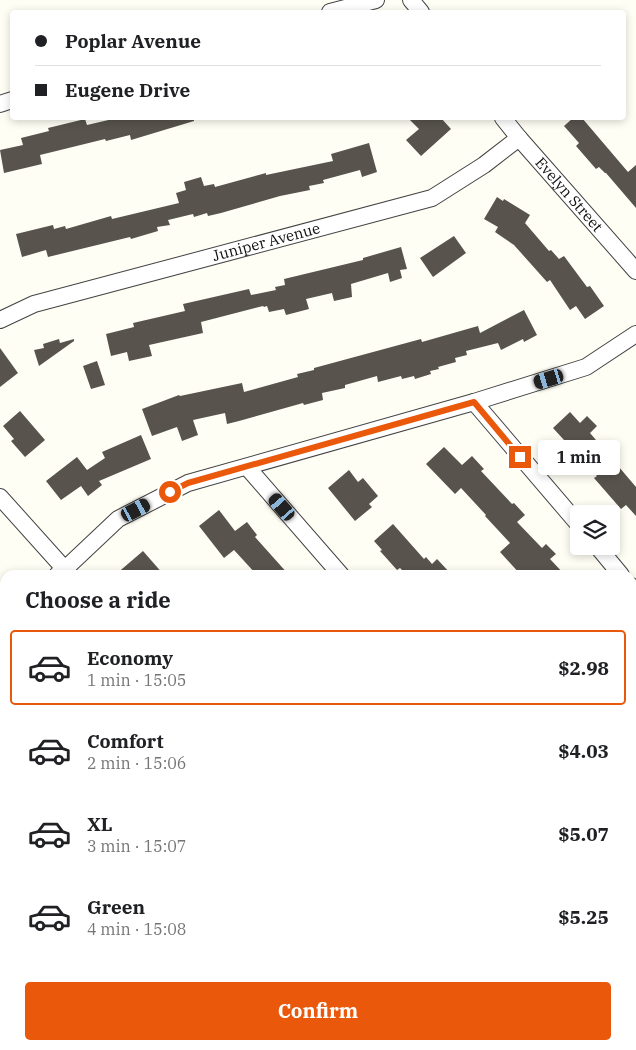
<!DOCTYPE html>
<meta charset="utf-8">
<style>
:root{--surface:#fff;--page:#f6f6f6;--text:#202124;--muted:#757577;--line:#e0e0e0;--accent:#ea580c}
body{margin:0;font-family:"IBM Plex Serif",serif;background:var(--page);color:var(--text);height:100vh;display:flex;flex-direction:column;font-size:19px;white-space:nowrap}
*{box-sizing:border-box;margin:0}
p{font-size:16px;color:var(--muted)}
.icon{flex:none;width:28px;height:28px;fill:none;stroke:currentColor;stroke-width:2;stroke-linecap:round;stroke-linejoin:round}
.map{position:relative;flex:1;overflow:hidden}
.side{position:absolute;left:0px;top:570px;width:636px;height:480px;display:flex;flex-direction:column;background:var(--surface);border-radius:15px 15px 0 0;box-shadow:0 2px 8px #0003}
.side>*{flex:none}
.top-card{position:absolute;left:10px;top:10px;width:616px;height:110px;border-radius:5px;box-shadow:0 2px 8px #0003;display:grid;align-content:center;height:110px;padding:0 25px;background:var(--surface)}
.tools{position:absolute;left:570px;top:505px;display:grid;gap:10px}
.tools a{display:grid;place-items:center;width:50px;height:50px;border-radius:5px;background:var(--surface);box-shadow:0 2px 8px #0003;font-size:25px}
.end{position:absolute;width:22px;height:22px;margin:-11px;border:6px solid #ea580c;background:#fff;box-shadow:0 0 0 2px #fff}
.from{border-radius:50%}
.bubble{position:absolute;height:35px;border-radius:5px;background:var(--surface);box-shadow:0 2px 8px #0003;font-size:16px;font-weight:700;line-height:35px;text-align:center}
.car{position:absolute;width:15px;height:30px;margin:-15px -8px;border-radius:6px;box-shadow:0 0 4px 1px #0007;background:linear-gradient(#222 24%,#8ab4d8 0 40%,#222 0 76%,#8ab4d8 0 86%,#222 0)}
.top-card b{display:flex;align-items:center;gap:18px;height:48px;font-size:19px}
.top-card b+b{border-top:1px solid var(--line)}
.top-card i{width:12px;height:12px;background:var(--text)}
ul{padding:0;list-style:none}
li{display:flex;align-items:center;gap:15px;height:75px;margin:0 10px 8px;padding:0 15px;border:2px solid transparent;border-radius:5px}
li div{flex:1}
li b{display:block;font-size:19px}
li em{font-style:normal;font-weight:700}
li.current{border-color:var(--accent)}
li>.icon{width:45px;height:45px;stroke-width:1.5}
h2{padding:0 25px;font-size:22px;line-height:60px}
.primary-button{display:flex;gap:10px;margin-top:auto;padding:10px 25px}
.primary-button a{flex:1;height:58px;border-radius:5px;background:var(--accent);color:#fff;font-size:20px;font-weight:700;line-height:58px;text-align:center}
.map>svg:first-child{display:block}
.building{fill:#58534d}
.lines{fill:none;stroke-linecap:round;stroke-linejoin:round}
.lane-casing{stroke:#434343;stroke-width:11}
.street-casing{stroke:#434343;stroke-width:18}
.secondary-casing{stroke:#323232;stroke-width:26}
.lane{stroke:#fff;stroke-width:9}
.street{stroke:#fff;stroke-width:16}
.secondary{stroke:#f7f9b5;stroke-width:24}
.route{stroke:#ea580c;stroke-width:6}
.labels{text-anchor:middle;stroke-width:5;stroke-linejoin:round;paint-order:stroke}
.street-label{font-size:15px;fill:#101010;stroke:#fff}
</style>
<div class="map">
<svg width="636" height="1050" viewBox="0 0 636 1050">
<rect width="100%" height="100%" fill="#fefef4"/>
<g class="building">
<polygon points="117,118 194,118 194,121 131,140 130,135 106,141 105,139 40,155 42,164 4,173 0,150 23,145 21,138 49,131 48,128 85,119 87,125"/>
<polygon points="408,118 441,118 451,129 421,156 406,140 419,129"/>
<polygon points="573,118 582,118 628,172 636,165 636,208 606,173 605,173 599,167 596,169 576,146 579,143 564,126"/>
<polygon points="369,143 377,172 362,177 360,170 323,180 324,183 309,186 310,190 280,196 221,213 208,216 207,213 194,217 193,214 168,220 170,225 157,227 158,231 131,239 130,237 48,257 46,250 22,257 16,234 53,225 54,229 65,226 66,229 111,216 112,219 179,203 176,193 186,190 184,182 201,177 204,186 214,184 215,187 266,173 266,175 333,161 331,154"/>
<polygon points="497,197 503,201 504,199 530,215 525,223 549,251 551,250 559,259 564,256 587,287 590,286 604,306 585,319 576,306 570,310 550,280 547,282 514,245 495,232 498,227 484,219"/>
<polygon points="454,236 466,253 433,277 420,258"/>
<polygon points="401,247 407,269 400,270 402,278 390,282 388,273 351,284 352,297 334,301 332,293 306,299 309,309 286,315 284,309 269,312 267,306 264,307 263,306 201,322 203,333 149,345 152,356 129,361 127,352 111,356 106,334 134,327 133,323 185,311 183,304 249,289 251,295 276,290 275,287 285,285 284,279 363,260 363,258"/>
<polygon points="524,310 537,335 524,342 523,339 501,350 498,343 466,351 467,355 455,358 456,362 438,367 439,369 430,371 431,374 415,379 414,376 402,379 401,376 378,382 377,376 345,385 345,388 322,393 323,400 304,405 303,403 239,421 227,424 225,413 193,420 198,435 182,441 177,427 152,436 142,409 179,395 180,396 242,383 244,392 298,377 297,374 314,370 314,368 421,339 422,342 478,326 480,333"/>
<polygon points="59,339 60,343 74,339 74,341 39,366 34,350 44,348 43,344"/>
<polygon points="0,348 18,373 0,387"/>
<polygon points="97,361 105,385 91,389 83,366"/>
<polygon points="20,411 45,440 25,457 11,441 14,439 3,426"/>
<polygon points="570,412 580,423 587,416 597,426 590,433 636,487 636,516 626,505 621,509 594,478 597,476 553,428"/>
<polygon points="141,435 151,459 99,481 102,485 88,496 81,486 61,500 46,481 77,457 87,470 105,458 102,452"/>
<polygon points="444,447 462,465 472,456 484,469 481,471 512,504 514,503 525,515 517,522 542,548 546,544 556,554 550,559 565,575 521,575 500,552 510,543 485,516 486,515 461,488 455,494 426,464"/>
<polygon points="349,470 358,482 363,478 378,496 369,504 372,507 355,521 328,488"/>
<polygon points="219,510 235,531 247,522 257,535 255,537 289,575 257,575 234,550 224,558 199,526"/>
<polygon points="393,524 424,559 426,557 432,564 437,559 452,575 407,575 400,568 397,570 380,551 382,550 374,541"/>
<polygon points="143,551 164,575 115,575"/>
</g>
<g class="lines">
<g class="lane-casing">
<polyline id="lane" points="631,983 636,984"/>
</g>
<g class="street-casing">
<g id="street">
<polyline points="411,0 421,12"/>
<polyline points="330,12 376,0"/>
<polyline points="0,104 12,100"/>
<path id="s1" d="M503 118 519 138 636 271"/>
<path id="s2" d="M0 320 34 304 432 198 484 165 519 138"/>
<polyline points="474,402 579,525"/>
<polyline points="247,467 341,575"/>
<polyline points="0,497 70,575"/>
<polyline points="597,546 621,575"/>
<polyline points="57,575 65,569 118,519 188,483 474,402 586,367 636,334"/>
<polyline points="631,586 636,592"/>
<polyline points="0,613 5,610"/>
<polyline points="0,789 5,795"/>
<polyline points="0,954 5,951"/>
</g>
</g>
<g class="secondary-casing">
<g id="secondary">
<polyline points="631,904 636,902"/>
<polyline points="470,1045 474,1050"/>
<polyline points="344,1050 354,1045"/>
</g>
</g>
<use href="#lane" class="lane"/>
<use href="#street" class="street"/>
<use href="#secondary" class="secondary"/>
</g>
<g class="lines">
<polyline class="route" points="170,492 188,483 474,402 520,457"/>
</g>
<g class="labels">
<g class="street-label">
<text dy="5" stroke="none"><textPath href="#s1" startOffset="101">Evelyn Street</textPath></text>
<text dy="5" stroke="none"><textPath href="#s2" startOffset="278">Juniper Avenue</textPath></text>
</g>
</g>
</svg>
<div class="tools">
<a><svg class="icon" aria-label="layers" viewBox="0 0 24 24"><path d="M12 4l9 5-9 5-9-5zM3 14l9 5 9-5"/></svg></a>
</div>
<i class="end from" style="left:170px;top:492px"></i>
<i class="end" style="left:520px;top:457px"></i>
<div class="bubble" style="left:538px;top:440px;width:82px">1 min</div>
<i class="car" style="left:549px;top:379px;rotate:253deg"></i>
<i class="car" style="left:282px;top:507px;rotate:319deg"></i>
<i class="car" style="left:136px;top:510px;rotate:62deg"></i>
<div class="top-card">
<b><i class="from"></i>Poplar Avenue</b>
<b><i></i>Eugene Drive</b>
</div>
<section class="side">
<h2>Choose a ride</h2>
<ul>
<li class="current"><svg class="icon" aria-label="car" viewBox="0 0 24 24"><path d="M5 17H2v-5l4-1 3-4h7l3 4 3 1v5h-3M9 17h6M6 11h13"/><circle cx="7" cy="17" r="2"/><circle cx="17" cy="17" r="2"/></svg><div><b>Economy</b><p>1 min · 15:05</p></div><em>$2.98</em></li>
<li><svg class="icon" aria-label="car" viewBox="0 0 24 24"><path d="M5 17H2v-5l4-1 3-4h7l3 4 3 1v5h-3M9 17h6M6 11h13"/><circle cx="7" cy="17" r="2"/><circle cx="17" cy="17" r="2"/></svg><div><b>Comfort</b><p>2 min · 15:06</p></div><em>$4.03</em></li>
<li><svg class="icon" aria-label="car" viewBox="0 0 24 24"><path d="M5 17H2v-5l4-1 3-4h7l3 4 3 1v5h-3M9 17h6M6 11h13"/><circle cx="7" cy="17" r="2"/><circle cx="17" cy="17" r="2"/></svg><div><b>XL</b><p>3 min · 15:07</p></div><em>$5.07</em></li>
<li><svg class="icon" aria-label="car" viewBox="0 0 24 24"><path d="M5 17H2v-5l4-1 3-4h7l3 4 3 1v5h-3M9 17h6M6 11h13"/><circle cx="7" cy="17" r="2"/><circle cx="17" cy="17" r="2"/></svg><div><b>Green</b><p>4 min · 15:08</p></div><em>$5.25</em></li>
</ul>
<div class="primary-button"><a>Confirm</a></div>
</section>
</div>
